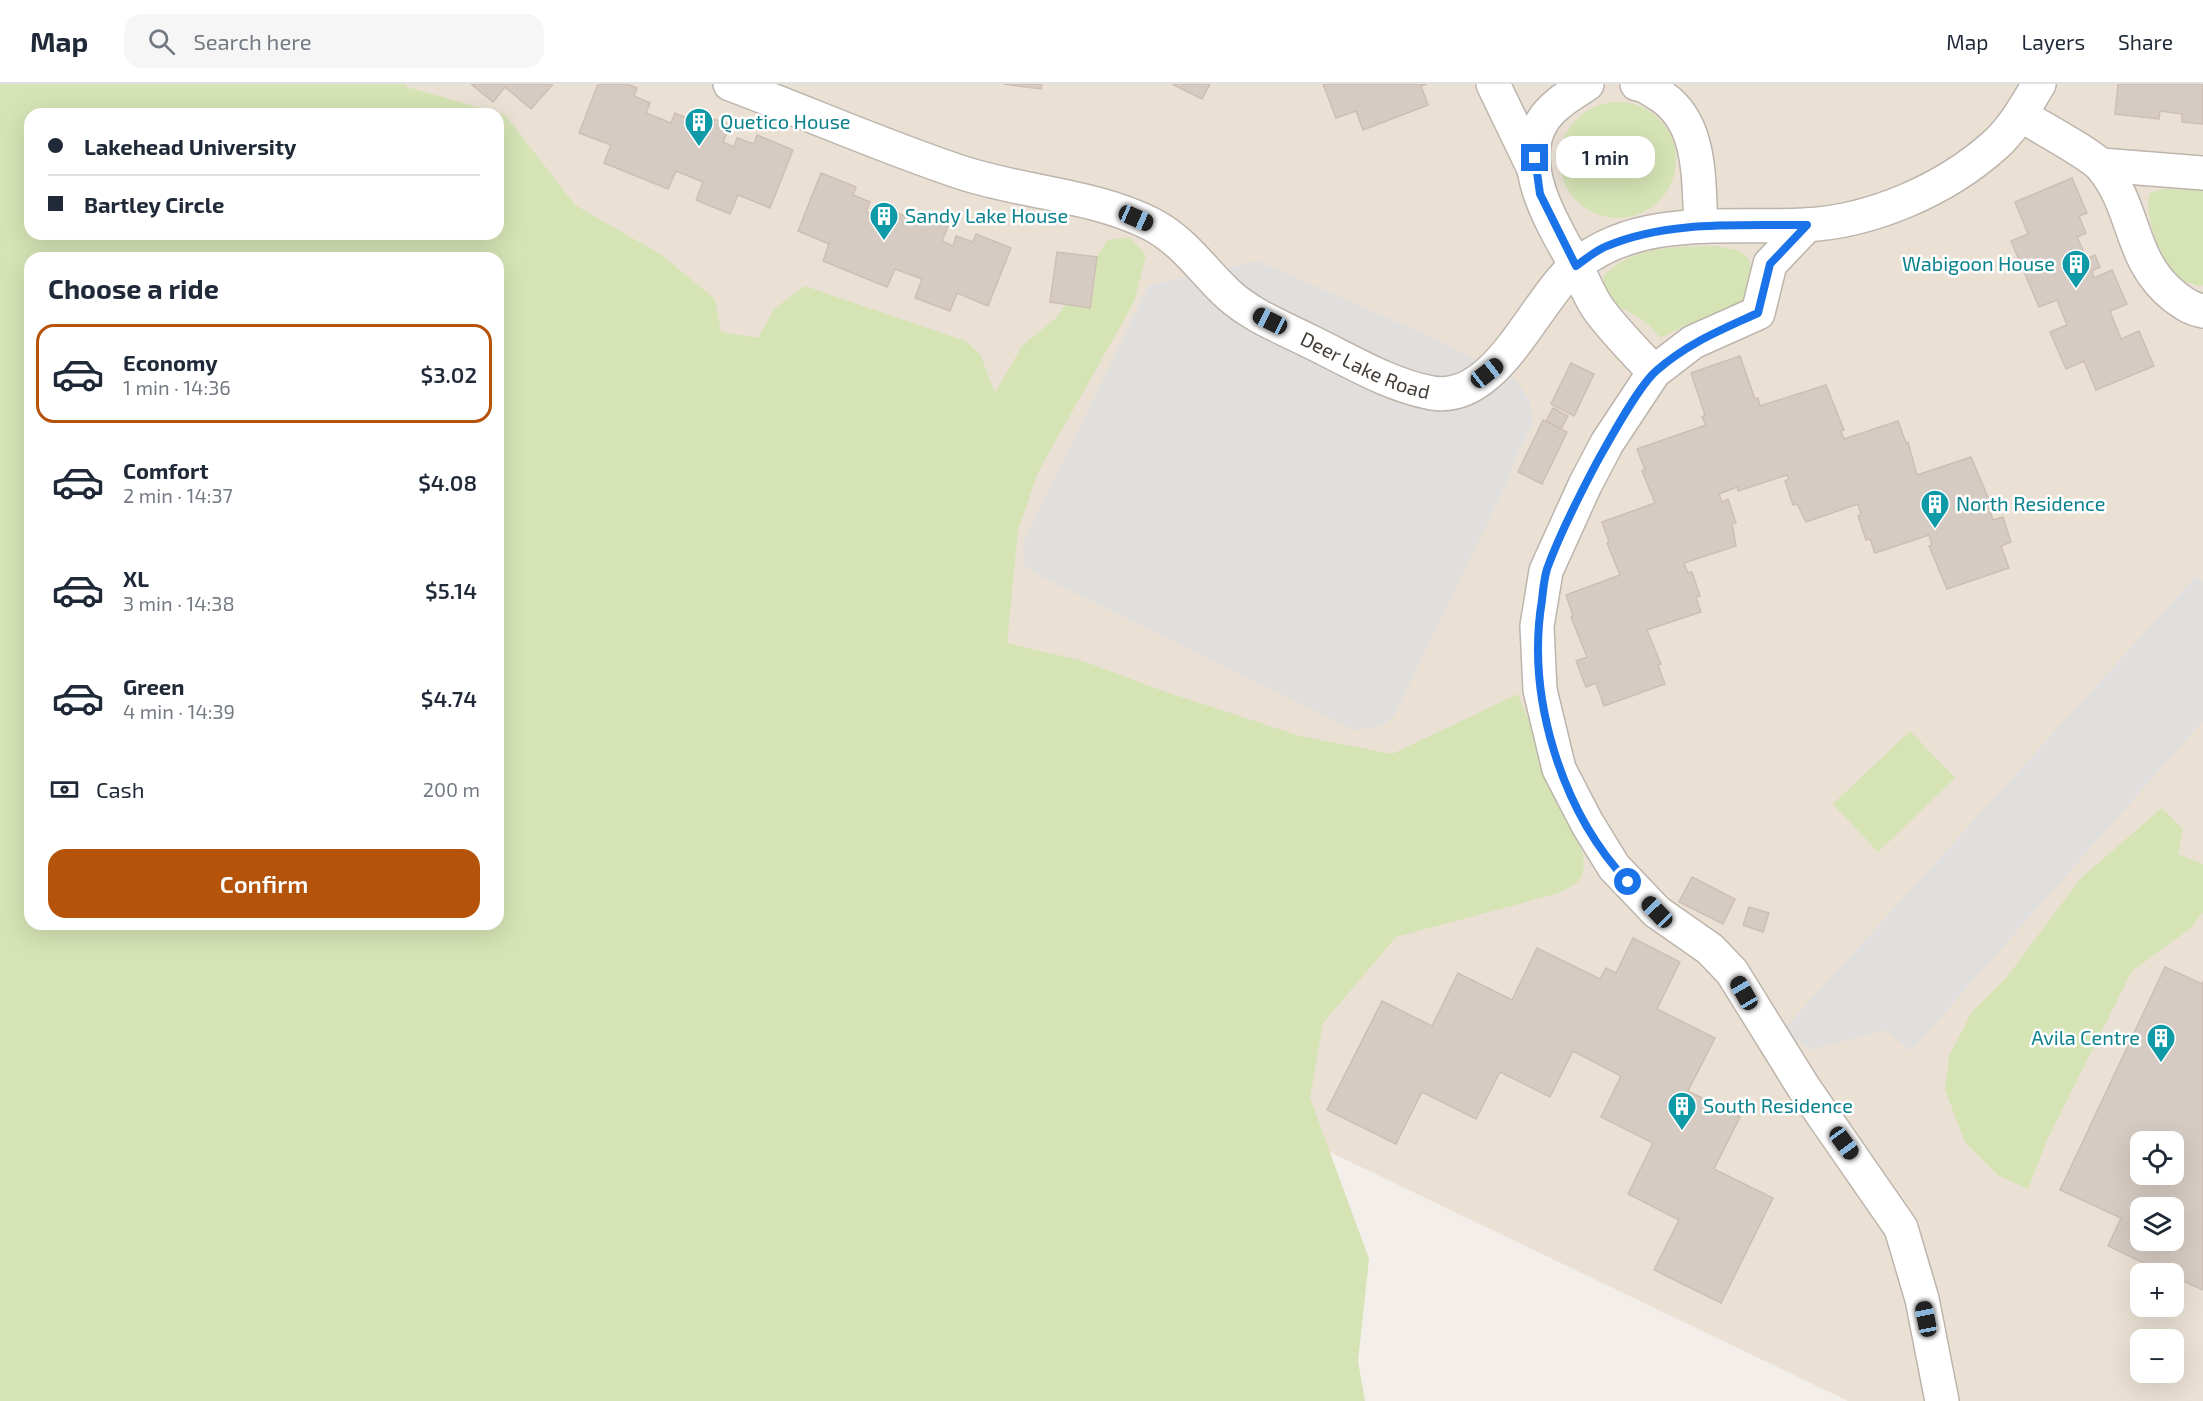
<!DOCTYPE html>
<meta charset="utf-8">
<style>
:root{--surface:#fff;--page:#f6f6f7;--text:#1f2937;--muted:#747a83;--line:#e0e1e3;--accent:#b45309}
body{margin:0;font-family:"Exo 2",sans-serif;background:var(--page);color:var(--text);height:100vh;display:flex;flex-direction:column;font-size:22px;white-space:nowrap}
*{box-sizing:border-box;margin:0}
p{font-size:20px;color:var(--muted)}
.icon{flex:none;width:33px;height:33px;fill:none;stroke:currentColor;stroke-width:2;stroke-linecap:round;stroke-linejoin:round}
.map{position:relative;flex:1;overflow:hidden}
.panel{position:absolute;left:24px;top:168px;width:480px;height:678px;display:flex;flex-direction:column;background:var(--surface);border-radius:18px;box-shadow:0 6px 24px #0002}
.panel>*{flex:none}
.guide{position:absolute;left:24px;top:24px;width:480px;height:132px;border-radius:18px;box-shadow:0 6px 24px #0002;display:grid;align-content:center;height:132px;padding:0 24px;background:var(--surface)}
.buttons{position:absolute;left:2130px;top:1047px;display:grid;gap:12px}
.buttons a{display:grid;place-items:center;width:54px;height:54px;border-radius:12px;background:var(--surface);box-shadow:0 6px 24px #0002;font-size:30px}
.end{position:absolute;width:27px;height:27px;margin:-14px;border:8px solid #1a73e8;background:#fff;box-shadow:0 0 0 3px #fff}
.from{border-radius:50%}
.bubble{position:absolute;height:42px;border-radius:18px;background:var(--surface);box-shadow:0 6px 24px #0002;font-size:20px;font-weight:600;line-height:42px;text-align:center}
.car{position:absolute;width:18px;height:36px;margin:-18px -9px;border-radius:8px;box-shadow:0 0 4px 2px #0007;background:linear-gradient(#222 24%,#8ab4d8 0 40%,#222 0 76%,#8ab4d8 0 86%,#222 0)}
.guide b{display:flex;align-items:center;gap:21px;height:57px;font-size:22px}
.guide b+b{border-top:2px solid var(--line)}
.guide i{width:15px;height:15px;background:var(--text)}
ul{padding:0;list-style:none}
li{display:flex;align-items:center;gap:18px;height:99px;margin:0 12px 9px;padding:0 12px;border:3px solid transparent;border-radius:18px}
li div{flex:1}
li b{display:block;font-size:22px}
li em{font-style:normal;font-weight:600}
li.active{border-color:var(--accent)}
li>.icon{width:54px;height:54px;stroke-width:1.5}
h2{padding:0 24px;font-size:27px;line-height:72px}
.pay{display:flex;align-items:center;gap:15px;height:66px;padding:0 24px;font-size:22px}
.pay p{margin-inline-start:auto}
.cta{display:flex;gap:12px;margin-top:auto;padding:12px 24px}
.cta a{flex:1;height:69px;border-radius:18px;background:var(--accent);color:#fff;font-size:24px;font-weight:600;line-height:69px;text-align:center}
header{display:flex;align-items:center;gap:36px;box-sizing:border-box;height:84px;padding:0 30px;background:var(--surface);border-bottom:2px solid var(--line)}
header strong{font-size:28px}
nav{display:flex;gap:33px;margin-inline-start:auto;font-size:21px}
.search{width:420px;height:54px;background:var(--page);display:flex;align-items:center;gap:15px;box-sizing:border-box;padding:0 21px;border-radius:18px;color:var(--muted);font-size:22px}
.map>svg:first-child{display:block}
.education{fill:#eae1d4;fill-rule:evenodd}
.green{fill:#d5e3b5;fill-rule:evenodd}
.parking{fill:#e1dfdd}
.building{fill:#d6cbc2;stroke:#cdbfb3;stroke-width:1.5;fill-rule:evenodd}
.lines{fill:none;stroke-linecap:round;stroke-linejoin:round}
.minor-casing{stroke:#bdb4ac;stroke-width:36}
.minor{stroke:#fff;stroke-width:33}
.route{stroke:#1a73e8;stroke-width:8}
.labels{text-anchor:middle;stroke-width:5;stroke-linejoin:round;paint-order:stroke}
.culture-label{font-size:20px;fill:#0d838f;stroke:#fff;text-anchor:start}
.street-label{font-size:20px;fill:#453e38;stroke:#fff}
</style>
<header>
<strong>Map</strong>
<div class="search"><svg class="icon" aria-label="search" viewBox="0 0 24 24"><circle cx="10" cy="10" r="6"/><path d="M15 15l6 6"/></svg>Search here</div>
<nav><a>Map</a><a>Layers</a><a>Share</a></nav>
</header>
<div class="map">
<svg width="2203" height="1317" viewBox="0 0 2203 1317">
<rect width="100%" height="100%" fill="#f3eee9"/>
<path class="education" d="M0 0H2203V1317H1848L1309 1058 498 174H30ZM30 30H498V150H30ZM2140 1058H2174V1090H2140ZM2140 1124H2174V1156H2140ZM2140 1190H2174V1222H2140ZM2140 1256H2174V1288H2140Z"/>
<g class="green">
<path d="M0 0H405L407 3 505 31 575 121 660 170 715 215 721 248 758 254 774 225 805 202 965 257 980 270 995 309 1022 262 1057 233 1108 156 1130 153 1146 172 1134 218 1038 388 1018 447 1007 559 1083 577 1163 607 1300 652 1392 670 1518 610 1583 770C1586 794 1580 799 1559 809L1396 853 1323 939 1310 1014 1369 1175 1358 1277 1365 1317H0ZM30 30H498V150H30ZM30 174H498V840H30Z"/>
<circle cx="1618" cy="76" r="58"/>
<path d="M2164 105 2203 106V201L2199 202C2193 200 2183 198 2177 194 2162 183 2142 125 2150 109Z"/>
<path d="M1716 162C1724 164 1737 165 1743 169 1760 181 1748 217 1734 227 1720 238 1698 238 1681 244 1674 246 1667 251 1660 254 1642 229 1627 231 1608 214 1602 209 1604 199 1604 192 1633 161 1677 163 1716 162Z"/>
<polygon points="1910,647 1955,694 1878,768 1833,720"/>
<polygon points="2162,724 2183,745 2178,770 2203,780 2203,828 2191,844 2132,887 2048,1054 2028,1105 1999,1092 1965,1058 1945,1006 1949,972 1972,928 2007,893 2081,794"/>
</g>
<g class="parking">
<polygon points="1258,177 1436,255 1517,297 1529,316 1533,339 1514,377 1511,390 1394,632 1386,639 1372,644 1354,646 1036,490 1024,481 1023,459 1149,201"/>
<polygon points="2196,492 2203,498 2203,637 1911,967 1886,946 1809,966 1784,945"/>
</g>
<g class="building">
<polygon points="471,0 553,0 531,25 505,3 493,18"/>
<polygon points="598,0 627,0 637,4 634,12 650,19 646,29 671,39 675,29 691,36 695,28 730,41 723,58 734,63 737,54 754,60 757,51 793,66 770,124 738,111 730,130 696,116 703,98 676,87 668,105 604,79 611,61 579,49"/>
<polygon points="1003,0 1042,0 1041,5"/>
<polygon points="1172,0 1210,0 1202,15"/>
<polygon points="1323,0 1427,0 1421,2 1428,21 1363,46 1356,27 1336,34"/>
<polygon points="2118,0 2203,0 2203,40 2182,38 2182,30 2160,27 2159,35 2115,30"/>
<polygon points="821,89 856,103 853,111 870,118 866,128 890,137 894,128 911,134 914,126 949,140 942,157 953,162 956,152 973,158 976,150 1011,164 988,222 957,209 950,227 915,214 922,195 895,185 887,203 823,177 829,160 798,147"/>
<polygon points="2072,94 2087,129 2079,132 2086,149 2077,153 2087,175 2095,171 2100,183 2092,187 2094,194 2112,186 2127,220 2110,227 2121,255 2139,247 2154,282 2096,306 2084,277 2066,285 2050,248 2067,241 2057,216 2039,223 2011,157 2028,150 2015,118"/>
<polygon points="1057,168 1097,173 1090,224 1050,218"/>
<polygon points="1740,272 1755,315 1758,314 1760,322 1826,301 1844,346 1841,347 1844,355 1898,337 1906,359 1908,358 1917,391 1971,373 1990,418 1987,418 1993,436 2003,433 2011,458 2001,462 2009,484 1947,505 1929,462 1932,461 1929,451 1875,469 1870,455 1866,456 1858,432 1861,431 1858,420 1806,438 1797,420 1793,421 1785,397 1789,395 1787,391 1738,407 1737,403 1719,410 1722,418 1728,415 1736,439 1732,440 1736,462 1684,479 1688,489 1692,488 1700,512 1696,513 1701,528 1647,546 1661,580 1658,581 1665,600 1604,622 1596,599 1586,603 1576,577 1587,573 1571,533 1573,532 1566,511 1620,491 1607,459 1609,458 1602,438 1655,419 1642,387 1645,386 1637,365 1706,341 1702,333 1705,331 1691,289"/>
<polygon points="1571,279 1594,290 1574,332 1551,320"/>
<polygon points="1553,324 1568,332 1561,345 1546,337"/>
<polygon points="1543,336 1567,348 1542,400 1518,388"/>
<polygon points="1692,793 1735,815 1723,840 1679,818"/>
<polygon points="1749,823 1769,829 1763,848 1743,841"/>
<polygon points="1633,854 1680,878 1657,925 1715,954 1688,1007 1740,1033 1714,1085 1773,1114 1721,1219 1654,1186 1679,1136 1628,1110 1653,1059 1601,1033 1621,992 1573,967 1550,1013 1500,988 1476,1035 1422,1008 1396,1060 1327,1026 1382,917 1432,942 1458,889 1512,916 1537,864 1600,895 1606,884 1616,889"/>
<path d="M2165 883 2202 900 2203 897V1206L2174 1193V1190H2167L2108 1162 2121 1134 2060 1106ZM2140 1058H2174V1090H2140ZM2140 1124H2174V1156H2140Z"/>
</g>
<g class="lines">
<g class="minor-casing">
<g id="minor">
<path id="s1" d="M730 0C808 29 884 63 963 89 1025 109 1093 111 1151 140 1184 157 1203 187 1229 211 1251 231 1281 243 1307 256 1347 275 1388 301 1432 309 1498 320 1534 215 1578 180 1641 130 1729 145 1804 141 1871 138 1945 106 1995 61 2014 44 2026 21 2039 0"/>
<polyline points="1493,0 1534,85"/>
<path d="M1587 0C1572 10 1552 21 1542 38 1516 81 1553 141 1574 178 1582 193 1588 209 1597 223 1613 246 1635 267 1654 288"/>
<path d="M1637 0C1645 1 1651 6 1658 10 1703 37 1698 96 1701 142"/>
<path d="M2021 31C2038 42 2091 70 2102 83 2137 125 2128 176 2175 213 2185 220 2191 225 2203 227"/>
<polyline points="2101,81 2203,89"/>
<polyline points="1807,141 1770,180 1758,229 1693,258 1654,288 1607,359 1585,401 1546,487 1537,542 1540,606 1559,685 1587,739 1614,783 1657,828 1710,865 1732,888 1804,1004 1901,1144 1922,1215 1942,1317"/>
</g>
</g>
<use href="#minor" class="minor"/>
</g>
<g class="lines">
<path class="route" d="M1535 74 1540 110 1576 182C1586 175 1596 166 1607 162 1669 136 1740 142 1807 141L1770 180 1758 229C1721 246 1688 259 1656 287 1638 303 1610 355 1597 378 1579 412 1560 449 1547 485 1544 495 1543 506 1542 516 1526 612 1561 727 1628 798"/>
</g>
<defs>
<g id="building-pin" transform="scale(1.5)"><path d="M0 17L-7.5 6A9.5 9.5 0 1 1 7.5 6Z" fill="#0f9aa8" stroke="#fff"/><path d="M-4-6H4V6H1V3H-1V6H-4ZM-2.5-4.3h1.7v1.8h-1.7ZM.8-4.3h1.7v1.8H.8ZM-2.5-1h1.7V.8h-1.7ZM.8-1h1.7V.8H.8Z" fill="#fff"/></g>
</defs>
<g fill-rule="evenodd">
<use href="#building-pin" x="699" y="38"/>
<use href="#building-pin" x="884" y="132"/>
<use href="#building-pin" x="2076" y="180"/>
<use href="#building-pin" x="1935" y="420"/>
<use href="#building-pin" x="2161" y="954"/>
<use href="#building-pin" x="1682" y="1022"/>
</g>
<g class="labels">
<g class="culture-label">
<text x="720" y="45">Quetico House</text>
<text x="905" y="139">Sandy Lake House</text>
<text x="2055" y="187" text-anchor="end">Wabigoon House</text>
<text x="1956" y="427">North Residence</text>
<text x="2140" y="961" text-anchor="end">Avila Centre</text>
<text x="1703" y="1029">South Residence</text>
</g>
<g class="street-label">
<text dy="7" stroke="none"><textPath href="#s1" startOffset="705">Deer Lake Road</textPath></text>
</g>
</g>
</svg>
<div class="buttons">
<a><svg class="icon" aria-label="locate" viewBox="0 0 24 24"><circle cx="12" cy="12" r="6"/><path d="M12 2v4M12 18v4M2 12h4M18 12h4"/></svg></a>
<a><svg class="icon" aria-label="layers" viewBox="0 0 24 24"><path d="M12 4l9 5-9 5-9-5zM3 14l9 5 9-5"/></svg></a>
<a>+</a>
<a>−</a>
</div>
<i class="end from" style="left:1628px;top:798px"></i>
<i class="end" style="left:1535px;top:74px"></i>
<div class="bubble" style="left:1556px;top:52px;width:99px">1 min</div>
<i class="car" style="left:1136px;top:134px;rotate:114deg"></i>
<i class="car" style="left:1270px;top:237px;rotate:297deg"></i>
<i class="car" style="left:1487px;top:289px;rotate:52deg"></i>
<i class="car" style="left:1657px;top:828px;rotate:316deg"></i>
<i class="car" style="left:1744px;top:909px;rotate:330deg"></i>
<i class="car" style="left:1844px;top:1059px;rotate:144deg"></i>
<i class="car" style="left:1926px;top:1235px;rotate:349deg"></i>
<div class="guide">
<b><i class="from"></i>Lakehead University</b>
<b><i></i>Bartley Circle</b>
</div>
<section class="panel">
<h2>Choose a ride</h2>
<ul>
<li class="active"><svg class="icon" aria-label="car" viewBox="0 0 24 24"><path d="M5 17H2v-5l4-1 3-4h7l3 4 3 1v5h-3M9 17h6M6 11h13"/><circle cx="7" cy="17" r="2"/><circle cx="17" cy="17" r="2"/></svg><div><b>Economy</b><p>1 min · 14:36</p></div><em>$3.02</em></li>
<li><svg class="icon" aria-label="car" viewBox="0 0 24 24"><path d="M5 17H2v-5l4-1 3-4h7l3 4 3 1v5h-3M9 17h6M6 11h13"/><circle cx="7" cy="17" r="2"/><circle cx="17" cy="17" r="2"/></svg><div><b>Comfort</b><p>2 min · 14:37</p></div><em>$4.08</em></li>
<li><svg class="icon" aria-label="car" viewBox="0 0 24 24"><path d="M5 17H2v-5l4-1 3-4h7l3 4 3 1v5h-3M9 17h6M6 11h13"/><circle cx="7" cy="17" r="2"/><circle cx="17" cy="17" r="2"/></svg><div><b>XL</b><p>3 min · 14:38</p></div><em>$5.14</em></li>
<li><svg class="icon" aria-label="car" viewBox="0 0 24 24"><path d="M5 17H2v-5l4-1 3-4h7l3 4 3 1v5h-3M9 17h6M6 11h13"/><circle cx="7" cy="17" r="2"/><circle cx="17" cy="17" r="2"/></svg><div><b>Green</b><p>4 min · 14:39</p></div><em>$4.74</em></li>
</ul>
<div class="pay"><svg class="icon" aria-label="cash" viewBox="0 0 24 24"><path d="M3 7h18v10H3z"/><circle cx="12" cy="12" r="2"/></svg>Cash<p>200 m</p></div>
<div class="cta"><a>Confirm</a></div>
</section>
</div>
